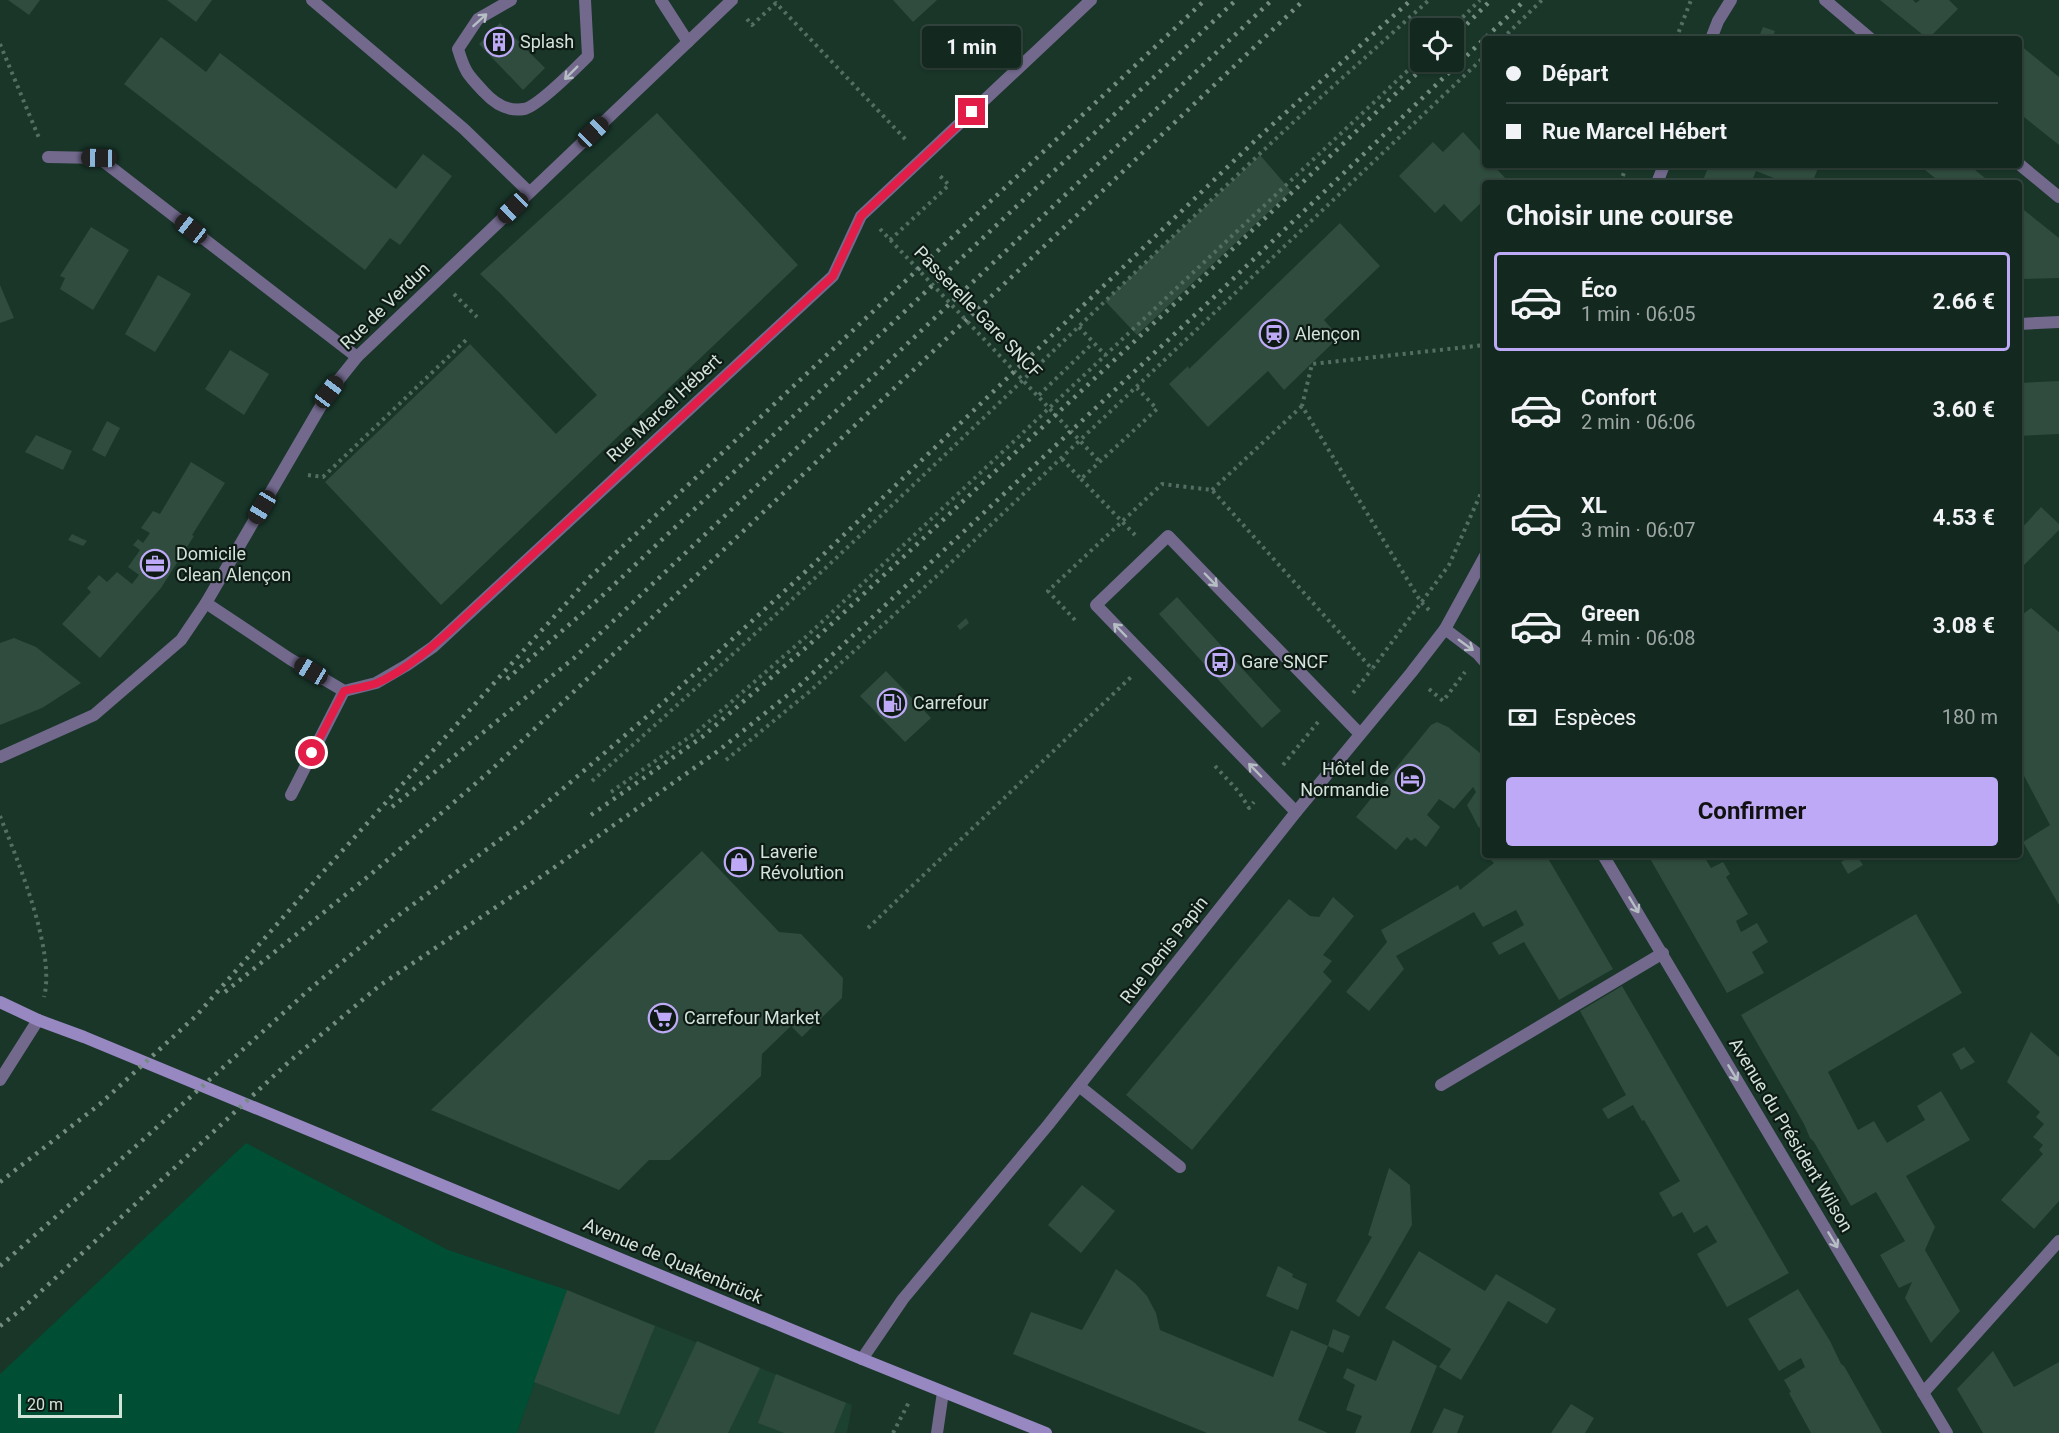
<!DOCTYPE html>
<html lang="fr">
<meta charset="utf-8">
<style>
:root{--surface:#13281f;--page:#20342c;--text:#f1f3f6;--muted:#9da6a4;--line:#32443d;--accent:#bda9f5}
body{margin:0;font-family:Roboto,sans-serif;background:var(--page);color:var(--text);height:100vh;display:flex;flex-direction:column;font-size:22px;white-space:nowrap}
*{box-sizing:border-box;margin:0}
p{font-size:20px;color:var(--muted)}
.icon{flex:none;width:33px;height:33px;fill:none;stroke:currentColor;stroke-width:2;stroke-linecap:round;stroke-linejoin:round}
.map{position:relative;flex:1;overflow:hidden}
.panel{position:absolute;left:1482px;top:180px;width:540px;height:678px;display:flex;flex-direction:column;background:var(--surface);border-radius:6px;box-shadow:0 2px 4px #0004,0 0 0 2px var(--line)}
.panel>*{flex:none}
.top-card{position:absolute;left:1482px;top:36px;width:540px;height:132px;border-radius:6px;box-shadow:0 2px 4px #0004,0 0 0 2px var(--line);display:grid;align-content:center;height:132px;padding:0 24px;background:var(--surface)}
.controls{position:absolute;left:1410px;top:18px;display:grid;gap:12px}
.controls a{display:grid;place-items:center;width:54px;height:54px;border-radius:6px;background:var(--surface);box-shadow:0 2px 4px #0004,0 0 0 2px var(--line);font-size:30px}
.scale{position:absolute;left:18px;bottom:15px;width:104px;box-sizing:border-box;padding-left:6px;border:3px solid #d2e3da;border-top:0;font-size:16px;line-height:21px;white-space:nowrap;color:#d2e3da;-webkit-text-stroke:4px #0e1b15;paint-order:stroke}
.end{position:absolute;width:27px;height:27px;margin:-14px;border:8px solid #e11d48;background:#fff;box-shadow:0 0 0 3px #fff}
.from{border-radius:50%}
.bubble{position:absolute;height:42px;border-radius:6px;background:var(--surface);box-shadow:0 2px 4px #0004,0 0 0 2px var(--line);font-size:20px;font-weight:700;line-height:42px;text-align:center}
.car{position:absolute;width:18px;height:36px;margin:-18px -9px;border-radius:8px;box-shadow:0 0 4px 2px #0007;background:linear-gradient(#222 24%,#8ab4d8 0 40%,#222 0 76%,#8ab4d8 0 86%,#222 0)}
.top-card b{display:flex;align-items:center;gap:21px;height:57px;font-size:22px}
.top-card b+b{border-top:2px solid var(--line)}
.top-card i{width:15px;height:15px;background:var(--text)}
ul{padding:0;list-style:none}
li{display:flex;align-items:center;gap:18px;height:99px;margin:0 12px 9px;padding:0 12px;border:3px solid transparent;border-radius:6px}
li div{flex:1}
li b{display:block;font-size:22px}
li em{font-style:normal;font-weight:700}
li.selected{border-color:var(--accent)}
li>.icon{width:54px;height:54px;stroke-width:1.5}
h2{padding:0 24px;font-size:27px;line-height:72px}
.pay{display:flex;align-items:center;gap:15px;height:66px;padding:0 24px;font-size:22px}
.pay p{margin-inline-start:auto}
.action{display:flex;gap:12px;margin-top:auto;padding:12px 24px}
.action a{flex:1;height:69px;border-radius:6px;background:var(--accent);color:#111;font-size:24px;font-weight:700;line-height:69px;text-align:center}
.map>svg:first-child{display:block}
.built{fill:#1d4131}
.green{fill:#004e33}
.building{fill:#2f4c3e}
.lines{fill:none;stroke-linecap:round;stroke-linejoin:round}
.path{stroke:#556e63;stroke-width:4;stroke-dasharray:3 4.5;stroke-linecap:butt}
.lane{stroke:#72698d;stroke-width:12}
.street{stroke:#72698d;stroke-width:12}
.secondary{stroke:#9788c2;stroke-width:12}
.rail{stroke:#758c81;stroke-width:4.5;stroke-dasharray:3 6;stroke-linecap:butt}
.oneway{stroke:#b5bec3}
.route{stroke:#e11d48;stroke-width:8}
.labels{text-anchor:middle;stroke-width:4.5;stroke-linejoin:round;paint-order:stroke}
.poi-label{font-size:18px;fill:#d2e3da;stroke:#0e1b15;text-anchor:start}
.street-label{font-size:18px;fill:#d2e3da;stroke:#0e1b15}
</style>
<div class="map">
<svg width="2059" height="1433" viewBox="0 0 2059 1433">
<rect width="100%" height="100%" fill="#193629"/>
<polygon class="built" points="567,1290 852,1405 847,1433 517,1433"/>
<polygon class="green" points="246,1143 448,1250 567,1290 517,1433 0,1433 0,1374"/>
<g class="building">
<polygon points="8,0 40,0 29,15"/>
<polygon points="167,0 212,0 196,22"/>
<polygon points="893,0 937,0 913,22"/>
<polygon points="1880,0 1913,0 1916,3 1920,0 1949,0 1958,9 1928,39"/>
<polygon points="500,23 545,68 523,90 479,44"/>
<polygon points="1763,27 1775,31 1772,39 1758,39"/>
<polygon points="161,37 206,72 220,53 396,189 423,154 452,176 400,245 390,238 365,270 124,84"/>
<polygon points="2019,44 2059,77 2059,145 2019,113"/>
<polygon points="657,113 798,265 441,605 325,482 470,344 556,434 597,395 501,294 480,274"/>
<polygon points="1463,132 1485,156 1485,165 1493,165 1506,179 1502,183 1485,183 1485,199 1461,222 1444,204 1435,213 1399,176 1433,142 1443,152"/>
<polygon points="1260,155 1291,191 1137,335 1105,301"/>
<polygon points="1709,165 1815,165 1819,166 1812,183 1786,183 1756,171 1751,183 1702,183"/>
<polygon points="1919,165 1969,165 1991,183 1941,183"/>
<polygon points="2019,206 2059,238 2059,278 2019,279"/>
<polygon points="1340,223 1380,266 1324,320 1339,337 1284,390 1268,371 1208,427 1169,384 1188,366 1189,369"/>
<polygon points="91,227 129,250 93,310 60,289 65,278 60,276"/>
<polygon points="158,275 191,294 155,352 125,334"/>
<polygon points="0,285 14,318 0,323"/>
<polygon points="230,350 269,374 244,415 205,389"/>
<polygon points="2059,381 2059,434 2019,436 2019,383"/>
<polygon points="107,421 120,428 105,457 92,450"/>
<polygon points="36,435 72,451 63,470 25,452"/>
<polygon points="191,462 225,483 192,535 194,536 161,588 100,658 62,624 91,592 87,588 99,575 107,582 117,572 132,584 139,575 128,567 140,550 133,545 138,539 143,543 150,533 141,528 153,511 160,514"/>
<polygon points="2041,507 2059,524 2059,530 2021,568 2019,567 2019,531"/>
<polygon points="72,534 87,541 83,546 68,540"/>
<polygon points="1177,597 1281,711 1262,728 1159,614"/>
<polygon points="2031,608 2059,632 2059,905 2023,842 2050,825 2022,772 2019,773 2019,617"/>
<polygon points="966,618 969,623 960,630 957,626"/>
<polygon points="14,638 36,647 81,683 42,708 0,725 0,643"/>
<polygon points="886,671 931,718 905,742 860,696"/>
<polygon points="1437,722 1448,727 1485,757 1485,823 1479,828 1467,805 1476,792 1473,787 1454,809 1439,799 1427,815 1440,827 1426,847 1415,838 1411,841 1407,837 1396,850 1356,817 1431,725"/>
<polygon points="702,851 779,932 801,934 843,978 842,998 802,1037 791,1026 762,1054 761,1076 670,1160 649,1160 619,1190 431,1110"/>
<polygon points="1485,855 1546,855 1613,969 1559,1000 1524,942 1499,955 1492,943 1524,925 1516,910 1483,927 1474,912 1396,956 1404,969 1369,1011 1346,992 1387,942 1381,930 1458,885 1460,890 1494,863"/>
<polygon points="1648,855 1703,855 1711,868 1723,862 1730,874 1726,877 1748,914 1736,921 1741,932 1757,923 1768,942 1752,952 1764,973 1727,993"/>
<polygon points="1853,855 1856,855 1863,865 1848,874 1841,862"/>
<polygon points="1333,897 1354,916 1323,955 1332,961 1323,972 1332,981 1192,1150 1126,1095 1289,899 1310,916 1319,917"/>
<polygon points="1916,914 1962,993 1828,1072 1858,1130 1874,1121 1887,1143 1925,1120 1917,1106 1941,1091 1970,1140 1906,1176 1935,1227 1925,1250 1960,1311 1931,1343 1905,1298 1912,1282 1899,1288 1880,1255 1905,1241 1876,1192 1851,1206 1814,1142 1810,1138 1804,1124 1741,1015"/>
<polygon points="1622,986 1789,1273 1727,1307 1697,1254 1717,1242 1707,1225 1694,1233 1682,1212 1673,1217 1659,1193 1680,1181 1644,1120 1642,1121 1633,1105 1608,1119 1602,1109 1626,1095 1580,1011"/>
<polygon points="2031,1032 2059,1057 2059,1201 2034,1229 2001,1200 2043,1154 2039,1150 2043,1145 2033,1137 2044,1124 2036,1117 2040,1112 2007,1082"/>
<polygon points="1964,1047 1975,1062 1961,1070 1952,1054"/>
<polygon points="1389,1168 1410,1185 1412,1225 1359,1317 1336,1301 1372,1237 1368,1235"/>
<polygon points="1082,1185 1115,1211 1081,1253 1048,1225"/>
<polygon points="1419,1251 1485,1291 1496,1274 1556,1309 1547,1324 1508,1301 1461,1380 1439,1367 1451,1349 1385,1308"/>
<polygon points="1278,1266 1293,1274 1292,1277 1307,1284 1298,1310 1266,1296"/>
<polygon points="1116,1269 1135,1283 1147,1296 1156,1313 1160,1330 1273,1377 1291,1330 1328,1346 1298,1420 1328,1433 1207,1433 1013,1354 1031,1312 1082,1330"/>
<polygon points="1798,1289 1830,1341 1841,1364 1844,1366 1882,1433 1811,1433 1789,1393 1791,1392 1784,1380 1805,1367 1801,1358 1779,1371 1748,1319"/>
<polygon points="567,1290 655,1326 619,1415 534,1382"/>
<polygon points="1333,1329 1350,1336 1343,1353 1328,1346"/>
<polygon points="1393,1340 1437,1366 1410,1433 1355,1433 1362,1416 1346,1410 1355,1385 1343,1378 1347,1368 1376,1381"/>
<polygon points="697,1341 760,1368 728,1433 654,1433"/>
<polygon points="1993,1351 2014,1387 2059,1362 2059,1433 1983,1433 1957,1389"/>
<polygon points="776,1374 846,1403 834,1433 784,1433 758,1423"/>
<polygon points="1571,1404 1594,1418 1585,1433 1551,1433"/>
<polygon points="1444,1408 1464,1416 1457,1433 1432,1433"/>
</g>
<g class="lines">
<g class="path">
<polyline points="747,19 752,25 776,3 908,142"/>
<polyline points="1452,28 1480,0"/>
<polyline points="1502,39 1542,0"/>
<polyline points="1676,39 1691,0"/>
<polyline points="0,44 39,138"/>
<polyline points="1620,183 1627,165"/>
<polyline points="880,229 1100,462"/>
<polyline points="890,240 949,185 938,174"/>
<polyline points="454,294 477,317"/>
<polyline points="1079,327 1106,356"/>
<polyline points="1039,395 1093,343"/>
<polyline points="1062,459 1081,479 1157,409 1137,388"/>
<polyline points="308,475 323,477 466,340"/>
<polyline points="1081,479 1135,535"/>
<polyline points="1212,490 1302,406"/>
<polyline points="1429,610 1421,602 1302,406 1312,364 1485,345"/>
<polyline points="1075,620 1048,591 1162,484 1212,490 1372,669 1449,565 1485,484"/>
<polyline points="1429,689 1443,701 1465,672"/>
<polyline points="1353,693 1372,669"/>
<polyline points="726,760 809,692 940,573 1485,56"/>
<polyline points="1283,765 1318,722"/>
<polyline points="1215,766 1239,792 1249,808 1254,802"/>
<path d="M592 781C824 577 1042 359 1267 147 1320 97 1375 49 1429 0"/>
<polyline points="611,792 698,731 808,635 1420,59"/>
<path d="M0 816C17 859 56 951 44 997"/>
<polyline points="868,928 1131,677"/>
<polyline points="893,1433 909,1402"/>
</g>
<g class="lane">
<polyline points="312,0 464,129 529,192"/>
<path d="M511 0 478 19 458 49C465 72 467 74 484 92 494 103 507 112 524 109 537 107 577 67 588 56L585 0"/>
<polyline points="1296,812 1096,605 1168,536 1360,734"/>
<polyline points="1441,1085 1663,953"/>
<polyline points="1079,1086 1180,1167"/>
<polyline points="937,1433 943,1392"/>
</g>
<g class="street">
<polyline points="661,0 688,42"/>
<polyline points="1825,0 1871,39"/>
<polyline points="1711,39 1718,21 1731,0"/>
<polyline points="48,157 99,158 357,357"/>
<polyline points="2019,164 2059,197"/>
<polyline points="1657,183 1664,165"/>
<polyline points="2019,324 2059,322"/>
<polyline points="206,603 290,659 344,691 376,683 407,665 433,647 833,276 861,216 1091,0"/>
<polyline points="1445,629 1478,654 1485,662"/>
<polyline points="0,757 94,715 181,640 206,603 329,392 357,357 732,0"/>
<polyline points="291,795 344,691"/>
<polyline points="1603,855 1947,1433"/>
<polyline points="0,1080 38,1020"/>
<polyline points="862,1359 903,1299 1048,1125 1296,812 1411,673 1445,629 1485,556"/>
<polyline points="1923,1393 2059,1241"/>
</g>
<polyline class="secondary" points="0,1002 38,1020 84,1037 862,1359 1046,1433"/>
<g class="rail">
<polyline points="1454,37 1491,0"/>
<polyline points="507,679 602,596 1236,0"/>
<polyline points="392,807 574,658 1272,0"/>
<polyline points="591,815 702,737 809,645 1198,282 1429,62"/>
<polyline points="225,992 370,875 490,771 1304,0"/>
<polyline points="0,1182 100,1104 197,1015 324,871 590,577 1205,0"/>
<polyline points="0,1266 145,1138 311,988 395,918 530,817 665,701 802,575 1262,134 1411,0"/>
<polyline points="0,1326 23,1308 291,1060 379,986 545,874 718,751 799,686 1214,297 1525,0"/>
</g>
</g>
<defs><path id="oneway-shaft" d="M-6 0H5M1.5-3L5.5 0L1.5 3" fill="none" stroke-width="1.6" stroke-linecap="round" stroke-linejoin="round" transform="scale(1.5)"/></defs>
<g class="oneway">
<use href="#oneway-shaft" transform="translate(480 20) rotate(-42)"/>
<use href="#oneway-shaft" transform="translate(571 73) rotate(135)"/>
<use href="#oneway-shaft" transform="translate(1211 580) rotate(46)"/>
<use href="#oneway-shaft" transform="translate(1120 630) rotate(-134)"/>
<use href="#oneway-shaft" transform="translate(1466 645) rotate(36)"/>
<use href="#oneway-shaft" transform="translate(1255 770) rotate(-134)"/>
<use href="#oneway-shaft" transform="translate(1634 905) rotate(59)"/>
<use href="#oneway-shaft" transform="translate(1733 1073) rotate(59)"/>
<use href="#oneway-shaft" transform="translate(1833 1240) rotate(59)"/>
</g>
<g class="lines">
<path class="route" d="M312 753 344 691C355 688 367 687 377 683 404 671 428 651 450 631L833 276 861 216 972 112"/>
</g>
<defs>
<g id="building-ring" transform="scale(1.5)"><circle r="9.5" fill="#0e1b15" stroke="#bda9f5" stroke-width="1.5"/><path d="M-4-6H4V6H1V3H-1V6H-4ZM-2.5-4.3h1.7v1.8h-1.7ZM.8-4.3h1.7v1.8H.8ZM-2.5-1h1.7V.8h-1.7ZM.8-1h1.7V.8H.8Z" fill="#bda9f5"/></g>
<g id="station-ring" transform="scale(1.5)"><circle r="9.5" fill="#0e1b15" stroke="#bda9f5" stroke-width="1.5"/><path d="M-3-6H3Q5-6 5-4V2Q5 4 3 4L4.5 6H3L1.5 4h-3L-3 6H-4.5L-3 4Q-5 4-5 2V-4Q-5-6-3-6ZM-3.5-4v3h7v-3ZM-3.5 1v1.5H-2V1ZM2 1v1.5H3.5V1Z" fill="#bda9f5"/></g>
<g id="office-ring" transform="scale(1.5)"><circle r="9.5" fill="#0e1b15" stroke="#bda9f5" stroke-width="1.5"/><path d="M-6-3h4V-5.5h4V-3h4V5H-6ZM-1-4.5V-3h2v-1.5ZM-6 0V1H6V0Z" fill="#bda9f5"/></g>
<g id="bus-ring" transform="scale(1.5)"><circle r="9.5" fill="#0e1b15" stroke="#bda9f5" stroke-width="1.5"/><path d="M-5-6H5V4H4V6H2V4H-2V6H-4V4H-5ZM-3.5-4V0h7V-4ZM-3.5 1.2v1.5H-2V1.2ZM2 1.2v1.5H3.5V1.2Z" fill="#bda9f5"/></g>
<g id="fuel-ring" transform="scale(1.5)"><circle r="9.5" fill="#0e1b15" stroke="#bda9f5" stroke-width="1.5"/><path d="M-5.5-6h7V0h2V4h1.3V-2.5L3-4.5l.8-.8L6-3V5H2.5V1h-1V6h-7ZM-4.2-4.7v3.2H.2V-4.7Z" fill="#bda9f5"/></g>
<g id="hotel-ring" transform="scale(1.5)"><circle r="9.5" fill="#0e1b15" stroke="#bda9f5" stroke-width="1.5"/><path d="M-6-4.5h1.5V1H6V5H4.5V3h-9V5H-6ZM-4 0a1.8 1.8 0 1 1 3.6 0ZM.5 0V-2.5h3Q6-2.5 6 0Z" fill="#bda9f5"/></g>
<g id="shop-ring" transform="scale(1.5)"><circle r="9.5" fill="#0e1b15" stroke="#bda9f5" stroke-width="1.5"/><path d="M-5-2.5h2.3a2.7 3.5 0 0 1 5.4 0H5L5.5 6h-11ZM-1.5-2.5h3a1.5 2.3 0 0 0-3 0Z" fill="#bda9f5"/></g>
<g id="supermarket-ring" transform="scale(1.5)"><circle r="9.5" fill="#0e1b15" stroke="#bda9f5" stroke-width="1.5"/><path d="M-6-5.5h2.5l.6 2H6L4.5 2H-2.5L-4.4-4H-6ZM-1.5 3.2a1.3 1.3 0 1 0 .1 0ZM3 3.2a1.3 1.3 0 1 0 .1 0Z" fill="#bda9f5"/></g>
</defs>
<g fill-rule="evenodd">
<use href="#building-ring" x="499" y="42"/>
<use href="#station-ring" x="1274" y="334"/>
<use href="#office-ring" x="155" y="564"/>
<use href="#bus-ring" x="1220" y="662"/>
<use href="#fuel-ring" x="892" y="703"/>
<use href="#hotel-ring" x="1410" y="779"/>
<use href="#shop-ring" x="739" y="862"/>
<use href="#supermarket-ring" x="663" y="1018"/>
</g>
<g class="labels">
<g class="poi-label">
<text x="520" y="48">Splash</text>
<text x="1295" y="340">Alençon</text>
<text x="176" y="560">Domicile<tspan x="176" dy="21">Clean Alençon</tspan></text>
<text x="1241" y="668">Gare SNCF</text>
<text x="913" y="709">Carrefour</text>
<text x="1389" y="775" text-anchor="end">Hôtel de<tspan x="1389" dy="21">Normandie</tspan></text>
<text x="760" y="858">Laverie<tspan x="760" dy="21">Révolution</tspan></text>
<text x="684" y="1024">Carrefour Market</text>
</g>
<g class="street-label">
<text transform="translate(385 306) rotate(-44)" y="6">Rue de Verdun</text>
<text transform="translate(978 312) rotate(46)" y="6">Passerelle Gare SNCF</text>
<text transform="translate(664 408) rotate(-43)" y="6">Rue Marcel Hébert</text>
<text transform="translate(1164 950) rotate(-52)" y="6">Rue Denis Papin</text>
<text transform="translate(1791 1135) rotate(59)" y="6">Avenue du Président Wilson</text>
<text transform="translate(673 1261) rotate(23)" y="6">Avenue de Quakenbrück</text>
</g>
</g>
</svg>
<div class="controls">
<a><svg class="icon" aria-label="locate" viewBox="0 0 24 24"><circle cx="12" cy="12" r="6"/><path d="M12 2v4M12 18v4M2 12h4M18 12h4"/></svg></a>
</div>
<div class="scale">20 m</div>
<i class="end from" style="left:312px;top:753px"></i>
<i class="end" style="left:972px;top:112px"></i>
<div class="bubble" style="left:922px;top:26px;width:99px">1 min</div>
<i class="car" style="left:593px;top:132px;rotate:46deg"></i>
<i class="car" style="left:99px;top:158px;rotate:271deg"></i>
<i class="car" style="left:513px;top:208px;rotate:226deg"></i>
<i class="car" style="left:191px;top:229px;rotate:308deg"></i>
<i class="car" style="left:329px;top:392px;rotate:37deg"></i>
<i class="car" style="left:262px;top:507px;rotate:211deg"></i>
<i class="car" style="left:311px;top:671px;rotate:301deg"></i>
<div class="top-card">
<b><i class="from"></i>Départ</b>
<b><i></i>Rue Marcel Hébert</b>
</div>
<section class="panel">
<h2>Choisir une course</h2>
<ul>
<li class="selected"><svg class="icon" aria-label="car" viewBox="0 0 24 24"><path d="M5 17H2v-5l4-1 3-4h7l3 4 3 1v5h-3M9 17h6M6 11h13"/><circle cx="7" cy="17" r="2"/><circle cx="17" cy="17" r="2"/></svg><div><b>Éco</b><p>1 min · 06:05</p></div><em>2.66 €</em></li>
<li><svg class="icon" aria-label="car" viewBox="0 0 24 24"><path d="M5 17H2v-5l4-1 3-4h7l3 4 3 1v5h-3M9 17h6M6 11h13"/><circle cx="7" cy="17" r="2"/><circle cx="17" cy="17" r="2"/></svg><div><b>Confort</b><p>2 min · 06:06</p></div><em>3.60 €</em></li>
<li><svg class="icon" aria-label="car" viewBox="0 0 24 24"><path d="M5 17H2v-5l4-1 3-4h7l3 4 3 1v5h-3M9 17h6M6 11h13"/><circle cx="7" cy="17" r="2"/><circle cx="17" cy="17" r="2"/></svg><div><b>XL</b><p>3 min · 06:07</p></div><em>4.53 €</em></li>
<li><svg class="icon" aria-label="car" viewBox="0 0 24 24"><path d="M5 17H2v-5l4-1 3-4h7l3 4 3 1v5h-3M9 17h6M6 11h13"/><circle cx="7" cy="17" r="2"/><circle cx="17" cy="17" r="2"/></svg><div><b>Green</b><p>4 min · 06:08</p></div><em>3.08 €</em></li>
</ul>
<div class="pay"><svg class="icon" aria-label="cash" viewBox="0 0 24 24"><path d="M3 7h18v10H3z"/><circle cx="12" cy="12" r="2"/></svg>Espèces<p>180 m</p></div>
<div class="action"><a>Confirmer</a></div>
</section>
</div>
